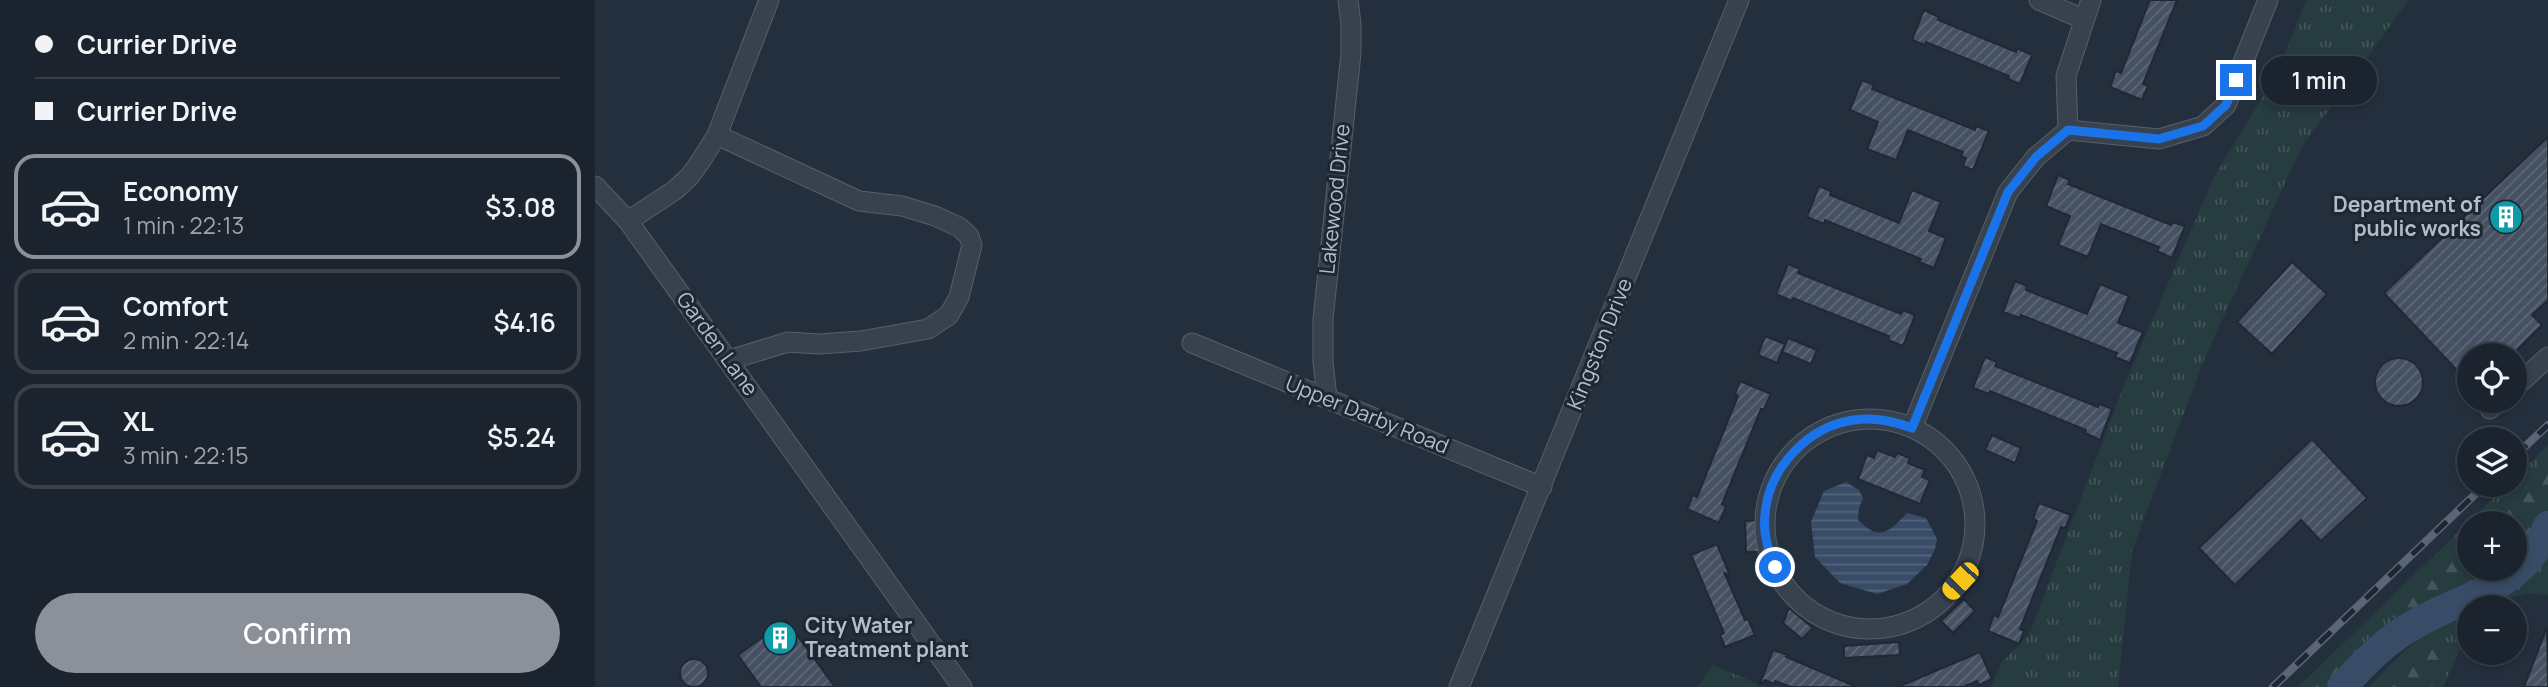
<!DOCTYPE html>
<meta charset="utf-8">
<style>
:root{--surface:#1b232e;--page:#282f3a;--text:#f1f3f6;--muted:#a0a4aa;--line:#39404a;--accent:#8c9099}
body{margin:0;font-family:Manrope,sans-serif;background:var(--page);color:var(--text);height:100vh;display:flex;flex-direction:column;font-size:26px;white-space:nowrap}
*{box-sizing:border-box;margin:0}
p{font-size:23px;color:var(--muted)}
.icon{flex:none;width:38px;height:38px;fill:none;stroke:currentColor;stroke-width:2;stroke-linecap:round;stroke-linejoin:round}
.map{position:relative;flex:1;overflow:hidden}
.side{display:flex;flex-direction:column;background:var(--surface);width:595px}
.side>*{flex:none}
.top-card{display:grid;align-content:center;height:154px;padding:0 35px;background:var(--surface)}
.tools{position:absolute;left:1862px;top:343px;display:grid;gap:14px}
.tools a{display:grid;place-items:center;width:70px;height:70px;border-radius:50%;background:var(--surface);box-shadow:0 4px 10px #0003,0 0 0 2px var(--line);font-size:35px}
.end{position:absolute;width:32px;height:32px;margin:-16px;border:9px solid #1a73e8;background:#fff;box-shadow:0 0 0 4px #fff}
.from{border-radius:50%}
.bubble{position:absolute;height:49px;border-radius:24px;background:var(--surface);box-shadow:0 4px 10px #0003,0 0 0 2px var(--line);font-size:23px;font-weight:600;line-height:49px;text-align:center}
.car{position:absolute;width:21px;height:42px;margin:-21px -10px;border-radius:9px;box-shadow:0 0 5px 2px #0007;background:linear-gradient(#f5c518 24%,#345 0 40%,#f5c518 0 76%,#345 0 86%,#f5c518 0)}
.top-card b{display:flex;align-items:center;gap:24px;height:66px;font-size:26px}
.top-card b+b{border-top:2px solid var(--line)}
.top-card i{width:18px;height:18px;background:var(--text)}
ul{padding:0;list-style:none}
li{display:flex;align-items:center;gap:21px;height:105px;margin:0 14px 10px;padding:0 21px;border:4px solid var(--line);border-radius:21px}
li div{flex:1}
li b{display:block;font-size:26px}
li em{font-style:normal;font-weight:600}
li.on{border-color:var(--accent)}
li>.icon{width:63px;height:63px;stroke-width:1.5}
.primary-button{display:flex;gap:14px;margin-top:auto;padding:14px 35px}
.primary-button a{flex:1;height:80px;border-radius:42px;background:var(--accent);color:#fff;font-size:28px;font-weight:600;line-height:80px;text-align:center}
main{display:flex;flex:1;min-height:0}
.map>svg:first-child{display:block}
.grass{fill:url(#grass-tufts);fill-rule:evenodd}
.forest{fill:url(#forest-firs)}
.water{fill:url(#water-rules)}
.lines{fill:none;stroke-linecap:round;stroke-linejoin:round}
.river{stroke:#394c67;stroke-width:30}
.building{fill:url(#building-hatch);stroke:#1f2835;stroke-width:2}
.minor-casing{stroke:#565f6c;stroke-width:21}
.minor{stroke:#38414e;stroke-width:19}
.rail-casing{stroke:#5a6575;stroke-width:8}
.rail{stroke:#1d2633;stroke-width:5;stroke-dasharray:16;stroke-linecap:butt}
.route{stroke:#1a73e8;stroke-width:9}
.labels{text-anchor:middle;stroke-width:6;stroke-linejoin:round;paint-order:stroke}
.street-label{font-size:21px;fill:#b4bcc9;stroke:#1d2633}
.poi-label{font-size:21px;font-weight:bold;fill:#b4bcc9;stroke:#1d2633;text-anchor:end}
</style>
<main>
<section class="side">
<div class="top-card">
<b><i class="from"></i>Currier Drive</b>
<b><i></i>Currier Drive</b>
</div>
<ul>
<li class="on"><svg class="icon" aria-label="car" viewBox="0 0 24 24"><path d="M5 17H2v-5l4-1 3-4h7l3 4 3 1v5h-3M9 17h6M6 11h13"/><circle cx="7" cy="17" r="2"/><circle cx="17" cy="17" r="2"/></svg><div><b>Economy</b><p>1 min · 22:13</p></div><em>$3.08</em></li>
<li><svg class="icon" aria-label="car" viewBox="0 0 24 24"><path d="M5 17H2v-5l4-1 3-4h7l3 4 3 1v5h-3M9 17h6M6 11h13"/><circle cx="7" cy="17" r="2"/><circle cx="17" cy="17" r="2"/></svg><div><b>Comfort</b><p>2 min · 22:14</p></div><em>$4.16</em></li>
<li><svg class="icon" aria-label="car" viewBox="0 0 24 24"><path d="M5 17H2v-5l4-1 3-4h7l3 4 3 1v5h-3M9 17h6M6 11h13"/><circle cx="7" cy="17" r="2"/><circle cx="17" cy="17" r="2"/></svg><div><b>XL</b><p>3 min · 22:15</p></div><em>$5.24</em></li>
</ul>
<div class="primary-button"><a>Confirm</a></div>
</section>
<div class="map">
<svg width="1953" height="687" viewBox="0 0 1953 687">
<defs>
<pattern id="grass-tufts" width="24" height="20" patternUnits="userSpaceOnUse" patternTransform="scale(1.75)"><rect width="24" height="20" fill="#263c3f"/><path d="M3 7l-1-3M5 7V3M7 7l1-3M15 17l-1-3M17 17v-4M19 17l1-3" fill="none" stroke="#435659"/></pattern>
<pattern id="forest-firs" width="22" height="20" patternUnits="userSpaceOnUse" patternTransform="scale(1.75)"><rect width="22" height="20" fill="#263c3f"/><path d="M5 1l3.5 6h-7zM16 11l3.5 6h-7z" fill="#435659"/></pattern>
<pattern id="water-rules" width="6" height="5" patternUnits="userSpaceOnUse" patternTransform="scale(1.75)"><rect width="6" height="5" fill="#394c67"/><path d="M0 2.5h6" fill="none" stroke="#53647b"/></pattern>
<pattern id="building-hatch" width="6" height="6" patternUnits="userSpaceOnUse" patternTransform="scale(1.75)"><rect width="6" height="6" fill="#455162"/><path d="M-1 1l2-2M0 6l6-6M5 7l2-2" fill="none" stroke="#5d6877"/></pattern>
</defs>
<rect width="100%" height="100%" fill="#242f3e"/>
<g class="grass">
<polygon points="1711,0 1814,0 1706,148 1609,360 1537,551 1523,687 1396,687 1406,663 1434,635 1528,388 1619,177 1684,70"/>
<path d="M1953 445V595L1933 593 1906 600 1894 607H1874V629L1848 687H1774C1804 656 1832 627 1870 607 1887 597 1908 591 1923 580L1904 573C1872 588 1837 601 1807 621 1781 639 1758 663 1736 687H1703L1912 485H1920V478ZM1874 523H1920V569H1874Z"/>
<polygon points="1118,665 1170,687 1102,687"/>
</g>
<g class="forest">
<polygon points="1953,455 1953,507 1934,541 1920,556 1920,523 1884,523"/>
<path d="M1848 558 1861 559 1874 565V569L1884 571V577L1810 616C1802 618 1796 620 1792 611L1795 604 1835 565Z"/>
<polygon points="1759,639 1767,641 1768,648 1732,687 1705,687 1754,641"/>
<path d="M1835 646 1846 650C1851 663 1843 675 1837 687H1784C1799 672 1814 650 1835 646Z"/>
</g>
<path class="water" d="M1251 482 1264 490 1268 498 1264 508 1263 520C1285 542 1294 532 1312 513L1331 518 1342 539 1340 549 1332 565 1312 584 1282 594 1245 583 1220 557 1216 522 1229 491Z"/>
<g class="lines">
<path class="river" d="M1747 687C1768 664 1792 639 1820 624 1873 593 1928 589 1953 526"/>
</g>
<g class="building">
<polygon points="1555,0 1582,0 1548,84 1553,86 1547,100 1515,87 1521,71 1526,73"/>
<polygon points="1329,10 1344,17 1343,20 1421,52 1422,48 1437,55 1425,84 1413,79 1414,76 1331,42 1330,45 1317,40"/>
<polygon points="1267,80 1279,85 1277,89 1380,130 1381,126 1394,131 1378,170 1368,166 1371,158 1366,156 1368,152 1313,130 1301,160 1272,149 1283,122 1255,110"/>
<polygon points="1953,137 1953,300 1937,315 1947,325 1917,355 1874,355 1874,383 1789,293"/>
<polygon points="1463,175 1475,180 1473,184 1576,225 1577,222 1590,226 1577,258 1562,251 1564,247 1506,224 1493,257 1463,245 1475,216 1451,206"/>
<polygon points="1224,186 1236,191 1235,195 1304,223 1317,190 1346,202 1334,231 1351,238 1339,268 1324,262 1326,259 1230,220 1229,224 1212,217"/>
<polygon points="1697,262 1732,294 1677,354 1642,322"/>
<polygon points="1193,264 1205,269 1203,273 1306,314 1308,310 1320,315 1308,346 1293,340 1294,336 1198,298 1197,301 1181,294"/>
<polygon points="1420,281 1432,286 1431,290 1492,314 1505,284 1534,296 1523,323 1548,332 1535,363 1520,357 1522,353 1426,315 1425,318 1408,312"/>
<polygon points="1170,336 1190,344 1182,363 1163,355"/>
<polygon points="1193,338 1222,350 1216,364 1187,352"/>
<polygon points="1390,357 1402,362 1400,366 1503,407 1505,404 1517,409 1505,440 1490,433 1491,430 1395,391 1394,394 1378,388"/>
<circle cx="1804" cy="382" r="24"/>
<polygon points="1145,381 1176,394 1169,409 1166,409 1127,504 1131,506 1124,523 1092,509 1098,495 1102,497 1143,396 1140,394"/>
<polygon points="1397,435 1426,448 1420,463 1390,450"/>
<polygon points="1717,439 1772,498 1726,541 1706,520 1640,585 1604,548"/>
<polygon points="1282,450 1300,457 1302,453 1315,458 1313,463 1330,470 1327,477 1335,480 1325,504 1263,479 1272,455 1279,458"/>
<polygon points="1444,503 1476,515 1470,528 1466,527 1425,629 1429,631 1424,644 1393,631 1399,615 1403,617 1442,521 1438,519"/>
<polygon points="1165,520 1166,552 1151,552 1150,521"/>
<polygon points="1122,544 1136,578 1129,572 1150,620 1153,619 1160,635 1130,647 1125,635 1129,633 1096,555"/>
<polygon points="1369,599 1380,611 1358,633 1346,621"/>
<polygon points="1194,608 1218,628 1207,639 1188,623"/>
<polygon points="191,620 240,687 166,687 143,655"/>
<polygon points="1952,627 1953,687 1929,687"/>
<polygon points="1304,642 1305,655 1249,658 1249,646"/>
<polygon points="1178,650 1193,655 1191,657 1262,687 1196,687 1180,681 1179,684 1170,680 1164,686"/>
<polygon points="1385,652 1397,679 1384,685 1382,681 1368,687 1303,687"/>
<circle cx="99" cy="673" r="14"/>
</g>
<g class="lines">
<g class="minor-casing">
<g id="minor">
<polyline points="1444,0 1488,19"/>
<polyline points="1473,130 1471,76 1496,0"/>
<polyline points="122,135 264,201 307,206 340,216 364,227 374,236 377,245 364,297 354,315 333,329 266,341 224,344 193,342 134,360"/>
<polyline points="0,186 33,221 367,687"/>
<polyline points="33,221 80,190 95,176 105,162 122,135 174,0"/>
<polyline points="597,343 947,487"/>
<polyline points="1920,387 1953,357"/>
<polyline points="732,398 728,362 728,319 756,53 756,24 753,0"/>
<polyline points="1895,409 1904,401"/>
<circle cx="1275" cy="524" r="105"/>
<polyline points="1317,428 1413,192 1441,157 1473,130 1564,139 1608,126 1631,105 1673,0"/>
<polyline points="864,687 1144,0"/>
</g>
</g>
<use href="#minor" class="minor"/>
<g class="rail-casing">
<g id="rail">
<polyline points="1920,456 1953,425"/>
<polyline points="1678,687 1890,485"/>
</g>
</g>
<use href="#rail" class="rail"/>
</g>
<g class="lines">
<path class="route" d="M1180 567C1173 551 1168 532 1170 515 1173 469 1213 426 1259 420 1280 417 1298 421 1317 428L1413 192 1441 157 1473 130 1564 139 1608 126 1631 105 1641 80"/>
</g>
<defs>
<g id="building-disc" transform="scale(1.75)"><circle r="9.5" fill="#0f9aa8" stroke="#1d2633"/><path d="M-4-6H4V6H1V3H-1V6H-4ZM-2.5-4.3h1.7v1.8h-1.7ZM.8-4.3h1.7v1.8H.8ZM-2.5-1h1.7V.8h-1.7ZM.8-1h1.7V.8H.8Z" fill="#fff"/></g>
</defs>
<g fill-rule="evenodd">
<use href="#building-disc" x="1911" y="217"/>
<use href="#building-disc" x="185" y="638"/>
</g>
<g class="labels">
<g class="street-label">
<text transform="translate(740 199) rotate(-84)" y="7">Lakewood Drive</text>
<text transform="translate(122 344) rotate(54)" y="7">Garden Lane</text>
<text transform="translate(1005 344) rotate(-68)" y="7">Kingston Drive</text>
<text transform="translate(772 415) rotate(22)" y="7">Upper Darby Road</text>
</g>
<g class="poi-label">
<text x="1886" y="212">Department of<tspan x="1886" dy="24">public works</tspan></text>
<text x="210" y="633" text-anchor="start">City Water<tspan x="210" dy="24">Treatment plant</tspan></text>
</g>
</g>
</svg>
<div class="tools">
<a><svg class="icon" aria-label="locate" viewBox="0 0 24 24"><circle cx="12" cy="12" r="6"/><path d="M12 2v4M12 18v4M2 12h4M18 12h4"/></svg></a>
<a><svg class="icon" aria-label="layers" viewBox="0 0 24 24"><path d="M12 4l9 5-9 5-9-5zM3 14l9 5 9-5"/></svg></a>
<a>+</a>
<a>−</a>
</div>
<i class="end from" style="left:1180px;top:567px"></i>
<i class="end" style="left:1641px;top:80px"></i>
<div class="bubble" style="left:1666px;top:56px;width:116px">1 min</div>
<i class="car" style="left:1365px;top:581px;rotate:223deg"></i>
</div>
</main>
